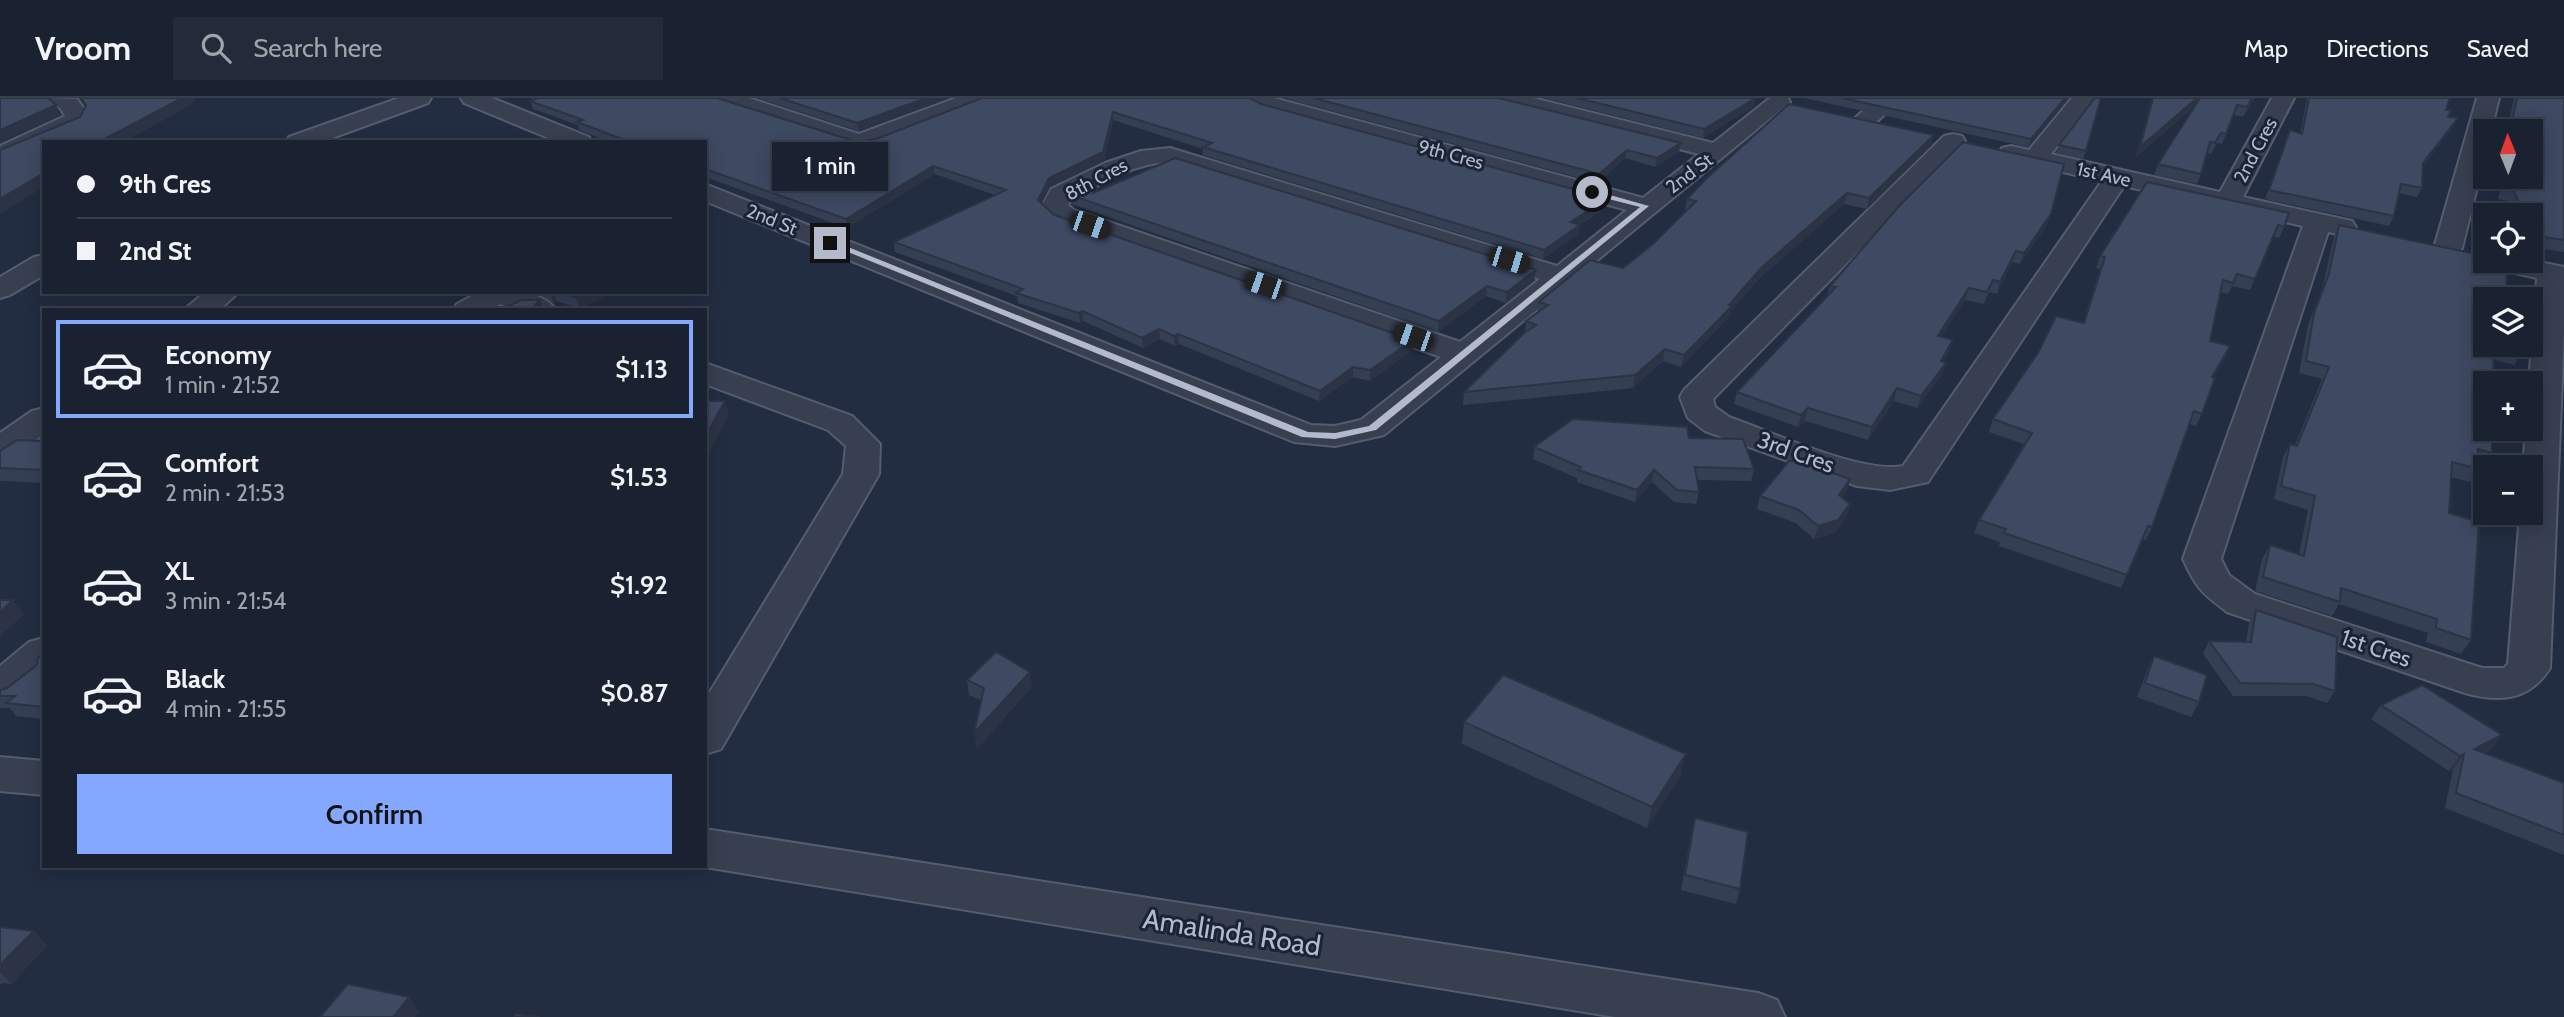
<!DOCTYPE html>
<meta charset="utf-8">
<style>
:root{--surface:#1a2231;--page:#232a39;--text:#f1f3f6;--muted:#9fa4ab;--line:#383f4d;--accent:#84a8ff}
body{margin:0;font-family:Cabin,sans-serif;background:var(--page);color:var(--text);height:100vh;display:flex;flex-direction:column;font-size:26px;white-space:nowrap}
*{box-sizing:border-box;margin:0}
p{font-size:23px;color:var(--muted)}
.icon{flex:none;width:38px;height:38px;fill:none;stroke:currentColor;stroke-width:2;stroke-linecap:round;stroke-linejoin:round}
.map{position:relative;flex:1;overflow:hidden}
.details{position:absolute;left:42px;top:210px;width:665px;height:560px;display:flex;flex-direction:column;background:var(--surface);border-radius:0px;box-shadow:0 4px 18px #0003,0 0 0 2px var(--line)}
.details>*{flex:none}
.guide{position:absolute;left:42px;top:42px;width:665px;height:154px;border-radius:0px;box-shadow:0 4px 18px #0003,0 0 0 2px var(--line);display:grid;align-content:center;height:154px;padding:0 35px;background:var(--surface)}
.needle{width:46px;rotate:359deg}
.fabs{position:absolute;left:2473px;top:21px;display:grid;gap:14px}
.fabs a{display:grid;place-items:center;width:70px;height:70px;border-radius:0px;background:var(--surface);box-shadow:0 4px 18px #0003,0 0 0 2px var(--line);font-size:35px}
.end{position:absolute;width:32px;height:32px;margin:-16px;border:9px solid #b3bacc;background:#111;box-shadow:0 0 0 4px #111}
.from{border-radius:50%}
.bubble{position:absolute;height:49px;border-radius:0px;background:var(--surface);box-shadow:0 4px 18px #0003,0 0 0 2px var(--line);font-size:23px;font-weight:600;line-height:49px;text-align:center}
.car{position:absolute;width:21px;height:42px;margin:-21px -10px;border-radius:9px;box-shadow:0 0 5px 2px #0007;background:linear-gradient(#222 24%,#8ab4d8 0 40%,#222 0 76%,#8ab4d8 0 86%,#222 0)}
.guide b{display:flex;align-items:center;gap:24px;height:66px;font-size:26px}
.guide b+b{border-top:2px solid var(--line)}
.guide i{width:18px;height:18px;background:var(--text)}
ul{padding:12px 0 0;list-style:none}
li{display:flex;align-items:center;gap:21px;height:98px;margin:0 14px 10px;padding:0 21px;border:4px solid transparent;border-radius:0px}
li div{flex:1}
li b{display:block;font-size:26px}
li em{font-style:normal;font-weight:600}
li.active{border-color:var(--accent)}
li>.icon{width:63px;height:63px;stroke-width:1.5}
.action{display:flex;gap:14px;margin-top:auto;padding:14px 35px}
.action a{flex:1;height:80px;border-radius:0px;background:var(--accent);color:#111;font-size:28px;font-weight:600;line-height:80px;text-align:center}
header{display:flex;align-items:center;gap:42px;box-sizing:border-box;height:98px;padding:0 35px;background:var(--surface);border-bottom:2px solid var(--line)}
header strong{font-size:33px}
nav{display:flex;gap:38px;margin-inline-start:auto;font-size:24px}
.search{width:490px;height:63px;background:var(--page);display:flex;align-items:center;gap:18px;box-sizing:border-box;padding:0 24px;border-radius:0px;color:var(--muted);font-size:26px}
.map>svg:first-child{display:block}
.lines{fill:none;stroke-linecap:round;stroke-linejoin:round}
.minor-casing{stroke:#545d6f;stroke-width:4}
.minor{fill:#373f51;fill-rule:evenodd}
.wall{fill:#353f54}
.shaded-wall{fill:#2b3345}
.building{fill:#3e4962;stroke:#2b3345;stroke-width:2}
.route{fill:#b3bacc}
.labels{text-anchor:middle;stroke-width:6;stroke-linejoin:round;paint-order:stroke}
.far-street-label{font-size:19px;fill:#b3bacc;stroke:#1b2436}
.street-label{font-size:23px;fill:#b3bacc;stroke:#1b2436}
.near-street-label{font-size:28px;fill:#b3bacc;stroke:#1b2436}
</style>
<header>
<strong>Vroom</strong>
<div class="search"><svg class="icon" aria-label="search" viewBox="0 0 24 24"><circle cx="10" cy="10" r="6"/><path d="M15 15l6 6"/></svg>Search here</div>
<nav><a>Map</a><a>Directions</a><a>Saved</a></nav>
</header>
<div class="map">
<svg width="2564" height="919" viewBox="0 0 2564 919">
<rect width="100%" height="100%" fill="#222d41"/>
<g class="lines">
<g class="minor-casing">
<g id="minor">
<polygon points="46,0 77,1 89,18 84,27 0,64 0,48 65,18 61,11"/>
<polygon points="399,0 431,0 428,5 321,44 286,44 289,39"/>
<polygon points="461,0 492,0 589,39 592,44 558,44 464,5"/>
<polygon points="715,0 749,0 859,36 956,0 987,0 984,5 877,47 858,50 718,5"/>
<path d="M1250 0H1274L1643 100 1699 56 1497 5 1494 0H1533L1713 45 1770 0H1788L1790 4 1384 337 1335 348 1294 344 705 103V86L1311 327 1335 328 1361 322 1441 259 1056 124 1041 109 1051 91 1105 65 1141 53 1170 50 1557 168 1627 112 1262 12 1252 7ZM1168 64 1540 181 1460 244 1074 112 1068 107 1071 102C1102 85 1132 66 1168 64Z"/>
<polygon points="1877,0 1902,0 1872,28 1856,28 1852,23"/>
<path d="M2072 0H2095L2051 56 2220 94 2272 0H2294L2243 99 2352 123 2356 129 2352 135 2342 137 2328 134 2221 461 2229 477 2255 496 2482 570H2504L2508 566 2520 415H2530V369H2523L2526 331H2530L2529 285 2537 180 2488 169 2484 163 2530 162 2564 169V233L2550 570C2530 602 2500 605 2465 595L2227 514C2202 495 2196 490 2183 461L2303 128 2124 88 1928 384 1890 392 1857 388 1705 333 1688 320 1680 299 1684 292 1944 38 1953 36 1962 38 1965 43 1962 48 1713 301 1715 309 1729 319C1772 334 1861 376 1903 368L2102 83 2002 60 1999 55 2002 50 2011 48 2029 52Z"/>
<polygon points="2477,0 2499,0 2491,33 2485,33 2485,57 2462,150 2458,156 2448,158 2438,156 2434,150"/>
<polygon points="44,157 44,177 10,197 0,200 0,179 34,159"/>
<polygon points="205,194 239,194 219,212 184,212"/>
<path d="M479 194C502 194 540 189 556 212H514L500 206 490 212H453L457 206Z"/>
<polygon points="705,265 852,318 880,346 879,376 721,651 705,656 705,602 843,376 846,348 828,332 705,286"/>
<polygon points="44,310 44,336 12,358 0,361 0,335 32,313"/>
<polygon points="44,540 44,577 15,601 0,606 0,568 29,544"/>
<polygon points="0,659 44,663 44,697 0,693"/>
<polygon points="705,731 1758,895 1777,902 1785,919 1615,919 705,769"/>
</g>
</g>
<use href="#minor" class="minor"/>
</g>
<g class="wall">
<polygon points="530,0 717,0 857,44 876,41 982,0 1261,6 1580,93 1580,95 1604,102 1603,111 1580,127 1579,136 1543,161 1203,57 1203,51 1113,22 1104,63 1050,89 1042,105 1054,117 1413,252 1370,283 1353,279 1319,303 1179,246 1175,248 1160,241 1143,250 1083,223 1080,225 1018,205 1017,198 895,154 894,144 995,97 935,76 847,130 705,79 705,44 609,44 579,32 578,27 533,11 530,3 534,2"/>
<polygon points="757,0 948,0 859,33"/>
<polygon points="1288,0 1499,0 1679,54 1655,69 1625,60 1598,85 1288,1"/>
<polygon points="1544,0 1756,0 1754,8 1703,40"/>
<polygon points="1804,0 2069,0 2028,49"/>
<polygon points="2152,0 2254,0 2243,19 2234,17 2222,46 2217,45 2211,56 2207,55 2201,76 2197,86 2154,77 2158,66 2195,8 2136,59"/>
<polygon points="2307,0 2450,0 2446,12 2453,29 2423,68 2422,90 2417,99 2399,95 2394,118 2389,128 2265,101 2290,32 2300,36"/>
<polygon points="2514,0 2564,0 2564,154 2530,149 2530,117 2513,117 2508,103 2498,101 2503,79 2530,79 2530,33 2507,33"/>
<polygon points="2059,47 2086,53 2083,61 2056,55"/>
<polygon points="1931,48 1867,111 1844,106 1759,181 1730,214 1729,219 1681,269 1663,263 1633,290 1463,307 1464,294 1525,234 1526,223 1537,215 1539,204 1623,170 1653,146 1687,112 1685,112 1687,101"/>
<polygon points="1097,81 1097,94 1534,182 1506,205 1486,198 1438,234 1071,106 1070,97"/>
<polygon points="2147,84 2284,129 2279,140 2273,138 2250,192 2232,188 2228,196 2220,194 2210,243 2230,248 2225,260 2213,279 2202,316 2196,328 2189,326 2152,429 2146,442 2142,441 2121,490 1999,448 2000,444 1974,435 1979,422 2024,346 1989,334 1993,321 2083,225 2100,171 2096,170 2100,158"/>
<polygon points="2047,127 2020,166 2012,164 1997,196 1989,194 1984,206 1965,202 1941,239 1953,242 1949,254 1943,264 1946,265 1942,277 1917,310 1894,303 1868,342 1805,323 1798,329 1734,306 1737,294 1827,198 1830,188"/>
<polygon points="2339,127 2485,201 2523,247 2522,255 2514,267 2494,262 2492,355 2483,368 2478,366 2478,371 2470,384 2451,379 2449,415 2471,542 2461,556 2426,544 2428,535 2339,506 2332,518 2255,493 2262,461 2270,447 2299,456 2308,412 2274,401 2283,359 2290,346 2295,347 2322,281 2299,275 2308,227 2323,188 2334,138"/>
<polygon points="535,194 614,194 579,211 557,203 554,206 542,197"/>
<polygon points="1689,340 1754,371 1751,383 1697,382 1699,394 1696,406 1674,404 1652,384 1635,404 1577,384 1577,380 1533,361 1534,349"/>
<polygon points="44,343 44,385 0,383 0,353"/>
<polygon points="1847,393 1842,399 1850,406 1847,418 1835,435 1814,441 1796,425 1757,411 1760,398"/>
<polygon points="2256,512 2335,593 2327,605 2306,598 2233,598 2203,556 2209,543 2246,544 2249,524"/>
<polygon points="2154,558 2199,604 2191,619 2137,599 2147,573"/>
<polygon points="44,559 44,621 16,618 10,610 0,610 0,598"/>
<polygon points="967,582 1032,589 977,651 981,602 969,597"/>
<polygon points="2381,607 2491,652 2485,655 2564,685 2564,757 2445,710 2453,671 2449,673 2371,621"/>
<polygon points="1464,624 1681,677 1647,730 1462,646"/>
<polygon points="1695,720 1740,791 1736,806 1681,792 1691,736"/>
<polygon points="0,829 34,833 47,848 11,886 3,885 0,887"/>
</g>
<g class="shaded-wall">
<polygon points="182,0 196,0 193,6 124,44 99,44"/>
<polygon points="926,0 948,0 859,33 857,25"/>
<polygon points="1756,0 1754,8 1703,40 1704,31"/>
<polygon points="2065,0 2069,0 2028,49 2031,41"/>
<polygon points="2197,0 2201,0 2200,4 2136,59 2140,49"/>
<polygon points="56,7 61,17 0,45 0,32"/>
<polygon points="1113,14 1113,22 1104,63 1050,89 1039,111 1038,102 1049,80"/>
<polygon points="2458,20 2453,29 2418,74 2423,65"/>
<polygon points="1934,37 1931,48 1867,111 1869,100"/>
<polygon points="1681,45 1679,54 1655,69 1657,60"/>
<polygon points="1627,52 1625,60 1598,85 1599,76"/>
<polygon points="933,68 935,76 847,130 846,121"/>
<polygon points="44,75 44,89 0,116 0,101"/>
<polygon points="1097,81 1097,90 1094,105 1093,95"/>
<polygon points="1847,95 1844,106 1759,181 1730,214 1729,219 1681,269 1684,257 1761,170"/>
<polygon points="1604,102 1603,111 1570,133 1571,124"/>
<polygon points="2051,116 2047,127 2020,166 2024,155"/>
<polygon points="1580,127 1579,136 1543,161 1544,152"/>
<polygon points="2016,153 2012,164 1997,196 2000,184"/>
<polygon points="1536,172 1534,182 1506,205 1507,194"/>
<polygon points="1487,188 1486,198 1438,234 1439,223"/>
<polygon points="1969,190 1965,202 1934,250 1938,238"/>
<polygon points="550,194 554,194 557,203 554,206"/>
<polygon points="586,194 614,194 579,211 575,199"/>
<polygon points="540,202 544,212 530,212"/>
<polygon points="1082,213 1083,223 1080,225 1079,215"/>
<polygon points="1159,231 1160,241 1143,250 1142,240"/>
<polygon points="1178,236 1179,246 1175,248 1174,238"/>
<polygon points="1413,242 1413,252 1370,283 1370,272"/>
<polygon points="1953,242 1949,254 1937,275 1941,263"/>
<polygon points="2230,248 2225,260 2206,291 2212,279"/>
<polygon points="1665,251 1663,263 1633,290 1635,277"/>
<polygon points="1946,265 1942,277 1917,310 1921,298"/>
<polygon points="1353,269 1353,279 1319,303 1320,293"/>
<polygon points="1897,290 1894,303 1868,342 1872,329"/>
<polygon points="725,303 729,317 707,358 705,353 705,339"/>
<polygon points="1808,310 1805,323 1798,329 1801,317"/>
<polygon points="1654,372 1652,384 1635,404 1637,392"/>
<polygon points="1850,381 1847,393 1835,409 1839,397"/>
<polygon points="1850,406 1847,418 1835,435 1814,441 1818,428"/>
<polygon points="13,502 24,517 0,538 0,514"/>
<polygon points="1030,574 1032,589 977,651 974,635"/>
<polygon points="2502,637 2491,652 2463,666 2474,651"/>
<polygon points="1686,656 1681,677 1647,730 1652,709"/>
<polygon points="2464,656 2453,671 2449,673 2460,658"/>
<polygon points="34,833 47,848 11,886 0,874 0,867"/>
<polygon points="409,899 419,914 415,919 393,919"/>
</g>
<g class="building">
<polygon points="0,0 48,0 56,7 0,32"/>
<polygon points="81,0 182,0 99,44 44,44 44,75 0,101 0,52 80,19 86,7"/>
<polygon points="538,0 717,0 857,44 876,41 982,0 1250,0 1261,6 1580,93 1578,94 1604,102 1571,124 1580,127 1544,152 1203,49 1212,45 1113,14 1103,54 1049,80 1038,102 1054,117 1413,242 1370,272 1353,269 1320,293 1178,236 1174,238 1159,231 1142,240 1082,213 1079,215 1016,195 1023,191 894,144 1006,92 933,68 846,121 705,71 705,44 630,44 577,24 583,22 530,3"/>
<polygon points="780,0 926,0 857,25"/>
<polygon points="1314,0 1499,0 1681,45 1657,60 1627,52 1599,76"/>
<polygon points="1577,0 1756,0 1704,31"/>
<polygon points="1842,0 2065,0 2031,41"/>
<polygon points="2095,0 2101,0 2086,53 2059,47"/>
<polygon points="2153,0 2197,0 2140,49"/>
<polygon points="2200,0 2252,0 2247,9 2237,7 2226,36 2221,35 2215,45 2210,44 2201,76 2158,66"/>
<polygon points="2309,0 2450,0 2446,12 2451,12 2448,19 2458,20 2423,65 2422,90 2401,86 2394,118 2269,92 2290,32 2302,36"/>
<polygon points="2517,0 2564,0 2564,142 2530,137 2530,117 2523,117 2514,93 2504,90 2507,79 2530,79 2530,33 2510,33"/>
<polygon points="1789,6 1934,37 1869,100 1847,95 1761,170 1729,207 1732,208 1684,257 1665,251 1635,277 1464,294 1524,235 1536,227 1526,223 1548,207 1539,204 1590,162 1623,170 1653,146 1696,103 1687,101 1706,81"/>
<polygon points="1963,44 2064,66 2051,116 2024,155 2016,153 2000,184 1993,182 1987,194 1969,190 1938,238 1953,242 1941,263 1946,265 1921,298 1897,290 1872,329 1808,310 1801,317 1737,294 1836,189 1830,188 1900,107"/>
<polygon points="1175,60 1536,172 1507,194 1487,188 1439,223 1070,97 1097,81 1093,95"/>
<polygon points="2147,84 2289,115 2284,129 2278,127 2255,181 2237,176 2233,185 2223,182 2210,243 2230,248 2212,279 2215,280 2202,316 2194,313 2152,429 2148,428 2127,477 2004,435 2006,431 1979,422 2032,335 1993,321 2039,253 2056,218 2084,225 2105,159 2100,158"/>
<polygon points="2339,127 2485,158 2485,163 2506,163 2507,194 2513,196 2513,201 2485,201 2485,247 2523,247 2522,255 2494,248 2493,285 2485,285 2485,331 2492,331 2492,355 2478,351 2478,371 2452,364 2449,415 2479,424 2471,542 2436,530 2437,521 2341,490 2340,504 2263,479 2270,447 2304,458 2315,398 2281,388 2290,346 2297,348 2329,269 2306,263 2314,215 2329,176"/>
<polygon points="560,194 586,194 575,199"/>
<polygon points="521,202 540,202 530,212 501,212"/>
<polygon points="208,209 275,212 203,212"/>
<polygon points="705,303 725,303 705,339"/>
<polygon points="1573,321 1687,329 1689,340 1743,341 1754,371 1695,369 1699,394 1677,392 1654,372 1637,392 1578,372 1581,369 1534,349"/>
<polygon points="17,342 44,343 44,372 0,370 0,353"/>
<polygon points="1789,363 1797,363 1850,381 1839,397 1850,406 1838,422 1818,428 1799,412 1760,398"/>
<polygon points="0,502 13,502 0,514"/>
<polygon points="2256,512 2337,539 2335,593 2313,586 2240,585 2209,543 2251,544"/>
<polygon points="996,554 1030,574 974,635 984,590 967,582"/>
<polygon points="2154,558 2207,577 2199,604 2145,585"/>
<polygon points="38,559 44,559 44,609 6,605 15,598 0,598 0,592 7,590 37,567"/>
<polygon points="1503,577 1686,656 1652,709 1464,624"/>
<polygon points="2422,587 2502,637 2474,651 2564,685 2564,737 2456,695 2464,656 2460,658 2381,607"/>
<polygon points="1695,720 1748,734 1740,791 1685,777"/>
<polygon points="0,829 34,833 0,867"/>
<polygon points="348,886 409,899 393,919 320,919"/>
<polygon points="516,916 540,919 514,919"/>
</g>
<polygon class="route" points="1592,92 1649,108 1376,332 1335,341 1302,339 826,145 833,143 1308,334 1335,335 1369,328 1640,109 1589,96"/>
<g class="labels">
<g class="far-street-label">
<text transform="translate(2255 52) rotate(-62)" y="7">2nd Cres</text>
<text transform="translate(1451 56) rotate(15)" y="7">9th Cres</text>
<text transform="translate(1689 75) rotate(-37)" y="7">2nd St</text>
<text transform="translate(2104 76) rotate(13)" y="7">1st Ave</text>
<text transform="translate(1096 81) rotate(-28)" y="7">8th Cres</text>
<text transform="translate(772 121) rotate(22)" y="7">2nd St</text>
</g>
<g class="street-label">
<text transform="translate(1796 354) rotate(20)" y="8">3rd Cres</text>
<text transform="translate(2376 550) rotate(19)" y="8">1st Cres</text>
</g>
<g class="near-street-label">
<text transform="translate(1232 834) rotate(9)" y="10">Amalinda Road</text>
</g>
</g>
</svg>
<div class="fabs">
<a><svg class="needle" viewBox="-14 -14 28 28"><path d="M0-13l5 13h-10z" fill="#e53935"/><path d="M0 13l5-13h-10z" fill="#9fa4ab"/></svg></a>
<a><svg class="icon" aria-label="locate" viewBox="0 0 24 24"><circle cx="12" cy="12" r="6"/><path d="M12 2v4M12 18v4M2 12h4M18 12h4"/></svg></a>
<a><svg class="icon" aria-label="layers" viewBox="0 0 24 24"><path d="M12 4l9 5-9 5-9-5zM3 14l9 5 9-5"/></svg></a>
<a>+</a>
<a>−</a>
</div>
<i class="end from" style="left:1592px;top:94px"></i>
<i class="end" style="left:830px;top:145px"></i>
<div class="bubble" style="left:772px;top:44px;width:116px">1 min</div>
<i class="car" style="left:1090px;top:127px;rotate:109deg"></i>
<i class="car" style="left:1509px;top:162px;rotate:107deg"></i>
<i class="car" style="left:1264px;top:187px;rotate:289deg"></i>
<i class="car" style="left:1413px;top:239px;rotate:289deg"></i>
<div class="guide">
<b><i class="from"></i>9th Cres</b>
<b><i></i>2nd St</b>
</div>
<section class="details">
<ul>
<li class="active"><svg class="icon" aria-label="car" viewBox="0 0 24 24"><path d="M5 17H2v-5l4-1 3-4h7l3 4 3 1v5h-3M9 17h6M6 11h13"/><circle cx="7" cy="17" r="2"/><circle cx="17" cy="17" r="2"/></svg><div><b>Economy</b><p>1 min · 21:52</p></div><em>$1.13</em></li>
<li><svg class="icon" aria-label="car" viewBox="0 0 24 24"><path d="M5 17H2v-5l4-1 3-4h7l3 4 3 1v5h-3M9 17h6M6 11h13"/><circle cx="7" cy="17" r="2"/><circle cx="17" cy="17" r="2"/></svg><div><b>Comfort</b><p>2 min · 21:53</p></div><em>$1.53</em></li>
<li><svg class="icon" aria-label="car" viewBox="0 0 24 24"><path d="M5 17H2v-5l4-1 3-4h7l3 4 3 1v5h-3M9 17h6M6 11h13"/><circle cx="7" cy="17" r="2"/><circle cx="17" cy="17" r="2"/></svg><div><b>XL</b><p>3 min · 21:54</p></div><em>$1.92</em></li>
<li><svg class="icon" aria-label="car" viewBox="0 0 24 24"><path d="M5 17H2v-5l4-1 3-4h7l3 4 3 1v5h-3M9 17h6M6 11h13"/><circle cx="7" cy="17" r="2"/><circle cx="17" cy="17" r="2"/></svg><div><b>Black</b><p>4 min · 21:55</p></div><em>$0.87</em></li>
</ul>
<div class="action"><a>Confirm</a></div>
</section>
</div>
